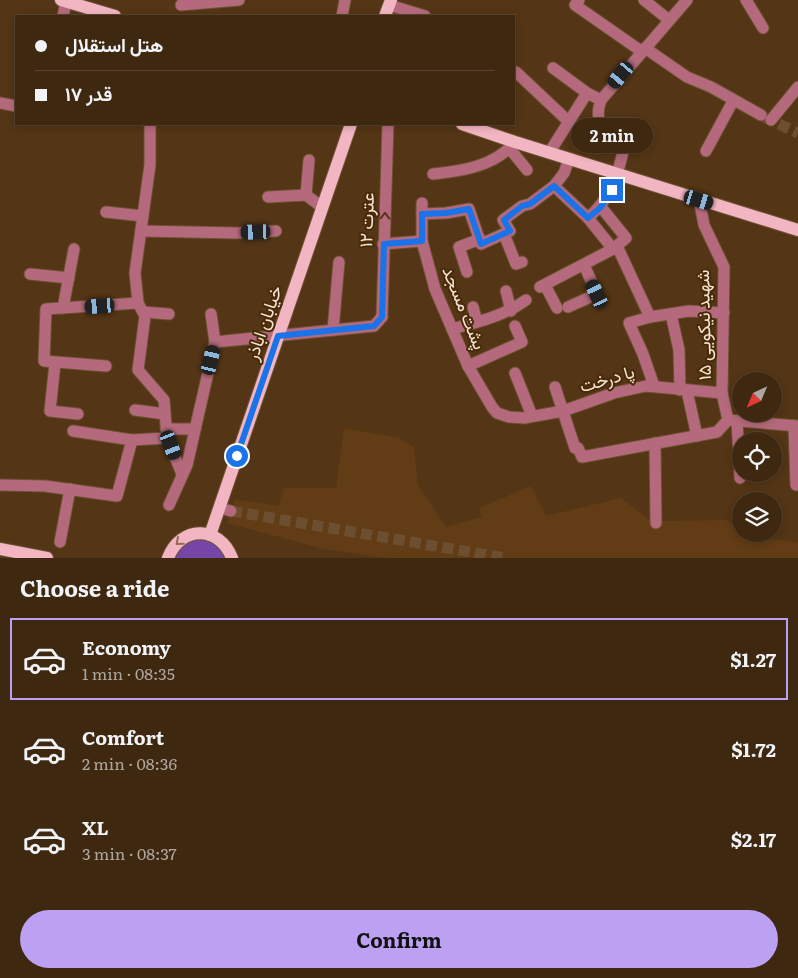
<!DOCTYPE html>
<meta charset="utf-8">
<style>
:root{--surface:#3f2810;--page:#4a341e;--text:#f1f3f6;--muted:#ada69f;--line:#584430;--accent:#bca0f2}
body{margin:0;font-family:Literata,Vazirmatn,serif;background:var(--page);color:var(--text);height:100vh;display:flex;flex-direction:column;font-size:19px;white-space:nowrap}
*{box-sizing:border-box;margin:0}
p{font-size:16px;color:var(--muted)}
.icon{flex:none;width:28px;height:28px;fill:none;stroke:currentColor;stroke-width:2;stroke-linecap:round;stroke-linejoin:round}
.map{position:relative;height:558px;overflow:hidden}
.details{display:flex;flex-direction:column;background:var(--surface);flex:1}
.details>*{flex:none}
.top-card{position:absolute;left:15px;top:15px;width:500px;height:110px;border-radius:0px;box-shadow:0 2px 8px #0003,0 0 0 1px var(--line);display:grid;align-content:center;height:110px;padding:0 20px;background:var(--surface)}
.needle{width:32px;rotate:224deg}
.buttons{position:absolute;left:732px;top:372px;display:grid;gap:10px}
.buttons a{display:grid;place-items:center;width:50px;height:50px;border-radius:50%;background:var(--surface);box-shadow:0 2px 8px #0003,0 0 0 1px var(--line);font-size:25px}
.end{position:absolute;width:22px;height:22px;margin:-11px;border:6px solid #1a73e8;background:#fff;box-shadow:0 0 0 2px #fff}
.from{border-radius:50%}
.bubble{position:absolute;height:35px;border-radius:18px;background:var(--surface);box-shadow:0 2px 8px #0003,0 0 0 1px var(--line);font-size:16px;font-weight:700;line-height:35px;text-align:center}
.car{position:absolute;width:15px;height:30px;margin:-15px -8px;border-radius:6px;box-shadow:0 0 4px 1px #0007;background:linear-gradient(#222 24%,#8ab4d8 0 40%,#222 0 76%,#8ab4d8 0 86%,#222 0)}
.top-card b{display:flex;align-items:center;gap:18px;height:48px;font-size:19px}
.top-card b+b{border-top:1px solid var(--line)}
.top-card i{width:12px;height:12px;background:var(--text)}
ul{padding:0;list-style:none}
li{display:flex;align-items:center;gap:15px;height:82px;margin:0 10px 8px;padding:0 10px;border:2px solid transparent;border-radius:0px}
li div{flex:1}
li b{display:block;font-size:19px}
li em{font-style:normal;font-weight:700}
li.selected{border-color:var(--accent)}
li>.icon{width:45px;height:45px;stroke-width:1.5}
h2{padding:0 20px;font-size:22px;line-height:60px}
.cta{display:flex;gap:10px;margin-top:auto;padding:10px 20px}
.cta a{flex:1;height:58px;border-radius:30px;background:var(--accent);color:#111;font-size:20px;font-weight:700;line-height:58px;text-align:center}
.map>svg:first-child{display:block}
.built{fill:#613c15}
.green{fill:#7546a6}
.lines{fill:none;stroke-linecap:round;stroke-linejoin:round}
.minor-tunnel{stroke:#6c4f31;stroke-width:11;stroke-dasharray:11 5.5;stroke-linecap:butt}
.minor-casing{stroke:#6e5133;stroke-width:13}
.major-casing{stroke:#6e5133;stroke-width:14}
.minor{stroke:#b46a7c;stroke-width:11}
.major{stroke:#f2b5c2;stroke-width:12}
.oneway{stroke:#59341a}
.oneway2{stroke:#95695c}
.route{stroke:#1a73e8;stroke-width:6}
.labels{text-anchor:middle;stroke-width:4;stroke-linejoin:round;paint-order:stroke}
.street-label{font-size:18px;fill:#f6e3d1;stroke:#492b09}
</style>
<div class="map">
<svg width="798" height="558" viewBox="0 0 798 558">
<rect width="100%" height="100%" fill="#543515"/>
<polygon class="built" points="344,428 399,438 414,447 418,485 446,527 482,517 479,508 531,486 546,516 621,498 651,521 728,520 741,534 798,543 798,558 387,558 323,549 227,523 235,499 278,506 284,488 336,488"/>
<path class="green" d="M202 539C213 542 221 547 225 558H175C181 546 188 540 202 539Z"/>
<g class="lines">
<g class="minor-tunnel">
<polyline points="764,117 798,133"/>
<polyline points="231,511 505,558"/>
</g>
<g class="minor-casing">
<g id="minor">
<polyline points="579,0 575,5 641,51"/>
<polyline points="644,0 669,20"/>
<polyline points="746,0 763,28"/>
<polyline points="181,5 239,0"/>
<polyline points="389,5 425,16"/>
<polyline points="63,16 66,2"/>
<polyline points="342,16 345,0"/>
<polyline points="645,48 687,77 711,87 761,115"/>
<polyline points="553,68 587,93"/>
<polyline points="516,72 568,121"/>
<polyline points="0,103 16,106"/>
<polyline points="771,120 798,87"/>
<polyline points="150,124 150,165 135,273 138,303 145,316 138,370 164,400 167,438 182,474"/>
<polyline points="510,149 527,170"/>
<polyline points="706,151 733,101"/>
<polyline points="549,153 587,93 601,100"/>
<path d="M433 174C463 171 495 166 515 142"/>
<polyline points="554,186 588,218 613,249"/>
<polyline points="306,195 309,160"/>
<polyline points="268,197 306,195 322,207"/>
<polyline points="699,199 704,225 724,267 722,393 728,420 798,426"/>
<polyline points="422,203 422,241 435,289 468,366 492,407 497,413 509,417 524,418 563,411 614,393 646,386 722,393"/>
<polyline points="106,212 143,216"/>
<polyline points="422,214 446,213 469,209 481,244 510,231 503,220 522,206 530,204 554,186 564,173 569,159"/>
<path d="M588 218C615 194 618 173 626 139 606 129 592 126 601 100L687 0"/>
<polyline points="141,231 237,233 276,231"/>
<polyline points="504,234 516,264 522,262"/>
<polyline points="383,244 422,241"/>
<polyline points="617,246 650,317"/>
<polyline points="467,272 459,247 480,239"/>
<polyline points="30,274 69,278"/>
<polyline points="545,285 557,308"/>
<polyline points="540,287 613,249 626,238 601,207"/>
<polyline points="506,291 511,311"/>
<polyline points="473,307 477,322"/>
<polyline points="568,307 597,294 584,265"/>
<polyline points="63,308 74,249"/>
<polyline points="143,312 169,314"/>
<polyline points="671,314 679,350 680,390"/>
<polyline points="382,317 388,124"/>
<path d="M452 329C478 322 504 316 526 300"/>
<polyline points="333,330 339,262"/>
<polyline points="215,342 374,326 382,317"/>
<polyline points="55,363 50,411 78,414"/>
<polyline points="106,366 44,361 46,309 138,303"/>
<polyline points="468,366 522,342 515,326"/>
<polyline points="515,373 532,416"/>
<polyline points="654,386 643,354 629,323 650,317 689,311 724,313"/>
<polyline points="555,387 575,448 578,448 582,457 717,432 728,420"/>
<polyline points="687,391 697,436"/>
<polyline points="135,410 165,414"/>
<polyline points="737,421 740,478"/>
<polyline points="794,426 796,485"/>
<polyline points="166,429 195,429"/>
<polyline points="73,431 132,440 167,438"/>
<polyline points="655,443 656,523"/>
<polyline points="0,485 45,486 117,496 132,440"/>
<polyline points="169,505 187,465 215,342 211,314"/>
<polyline points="227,510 231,511"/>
<polyline points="60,542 70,489"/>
</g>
</g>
<g class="major-casing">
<g id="major">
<polyline points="61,0 115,16"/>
<polyline points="385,16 391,0"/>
<polyline points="462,124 515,142 798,230"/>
<polyline points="210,535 351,124"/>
<polyline points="0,549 47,558"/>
<path d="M168 558C181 525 219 525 232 558"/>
</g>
</g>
<use href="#minor" class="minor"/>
<use href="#major" class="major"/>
</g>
<defs><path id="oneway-chevron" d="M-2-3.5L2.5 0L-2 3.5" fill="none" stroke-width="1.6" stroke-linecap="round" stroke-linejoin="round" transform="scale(1.25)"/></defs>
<use class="oneway" href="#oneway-chevron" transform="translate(385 216) rotate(-88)"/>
<use class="oneway2" href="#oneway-chevron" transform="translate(179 542) rotate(139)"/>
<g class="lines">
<polyline class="route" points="237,456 278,336 374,326 382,317 384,244 422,241 422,214 446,213 469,209 481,244 510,231 504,220 522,206 530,204 554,186 588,218 601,207 612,190"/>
</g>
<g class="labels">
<g class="street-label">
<text transform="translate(367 220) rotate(-88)" y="6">عترت ۱۲</text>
<text transform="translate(464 308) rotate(68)" y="6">پشت مسجد</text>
<text transform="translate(264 323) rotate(-71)" y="6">خیابان اباذر</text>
<text transform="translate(704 325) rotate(-91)" y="6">شهید نیکویی ۱۵</text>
<text transform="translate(607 379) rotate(-16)" y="6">پا درخت</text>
</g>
</g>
</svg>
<div class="buttons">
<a><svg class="needle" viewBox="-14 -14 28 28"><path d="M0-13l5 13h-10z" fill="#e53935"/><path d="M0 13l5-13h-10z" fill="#ada69f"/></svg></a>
<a><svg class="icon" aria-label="locate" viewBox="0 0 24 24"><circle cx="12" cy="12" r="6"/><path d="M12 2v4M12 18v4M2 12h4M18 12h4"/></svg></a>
<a><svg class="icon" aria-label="layers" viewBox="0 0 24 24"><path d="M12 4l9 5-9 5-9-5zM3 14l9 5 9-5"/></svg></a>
</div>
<i class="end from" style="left:237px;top:456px"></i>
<i class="end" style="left:612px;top:190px"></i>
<div class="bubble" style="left:571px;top:118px;width:82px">2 min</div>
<i class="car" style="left:621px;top:75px;rotate:220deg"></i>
<i class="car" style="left:699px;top:200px;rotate:107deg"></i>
<i class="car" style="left:256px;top:232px;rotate:268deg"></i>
<i class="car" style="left:597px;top:294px;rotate:335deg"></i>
<i class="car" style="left:100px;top:306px;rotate:266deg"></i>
<i class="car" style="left:211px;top:360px;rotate:13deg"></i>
<i class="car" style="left:171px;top:445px;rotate:159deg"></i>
<div class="top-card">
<b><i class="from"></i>هتل استقلال</b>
<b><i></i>قدر ۱۷</b>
</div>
</div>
<section class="details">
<h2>Choose a ride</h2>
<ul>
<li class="selected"><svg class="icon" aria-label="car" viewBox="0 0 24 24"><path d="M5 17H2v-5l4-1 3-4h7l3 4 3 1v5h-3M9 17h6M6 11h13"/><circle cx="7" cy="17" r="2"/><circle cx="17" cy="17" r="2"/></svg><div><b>Economy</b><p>1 min · 08:35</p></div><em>$1.27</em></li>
<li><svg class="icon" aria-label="car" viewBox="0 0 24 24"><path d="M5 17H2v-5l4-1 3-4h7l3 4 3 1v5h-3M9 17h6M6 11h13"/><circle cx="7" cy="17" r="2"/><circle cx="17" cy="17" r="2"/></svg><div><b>Comfort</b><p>2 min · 08:36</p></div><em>$1.72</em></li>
<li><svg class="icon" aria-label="car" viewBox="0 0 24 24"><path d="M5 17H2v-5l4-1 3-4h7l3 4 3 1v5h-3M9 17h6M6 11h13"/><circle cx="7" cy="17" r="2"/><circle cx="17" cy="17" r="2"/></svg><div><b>XL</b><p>3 min · 08:37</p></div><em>$2.17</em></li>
</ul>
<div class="cta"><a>Confirm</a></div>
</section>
